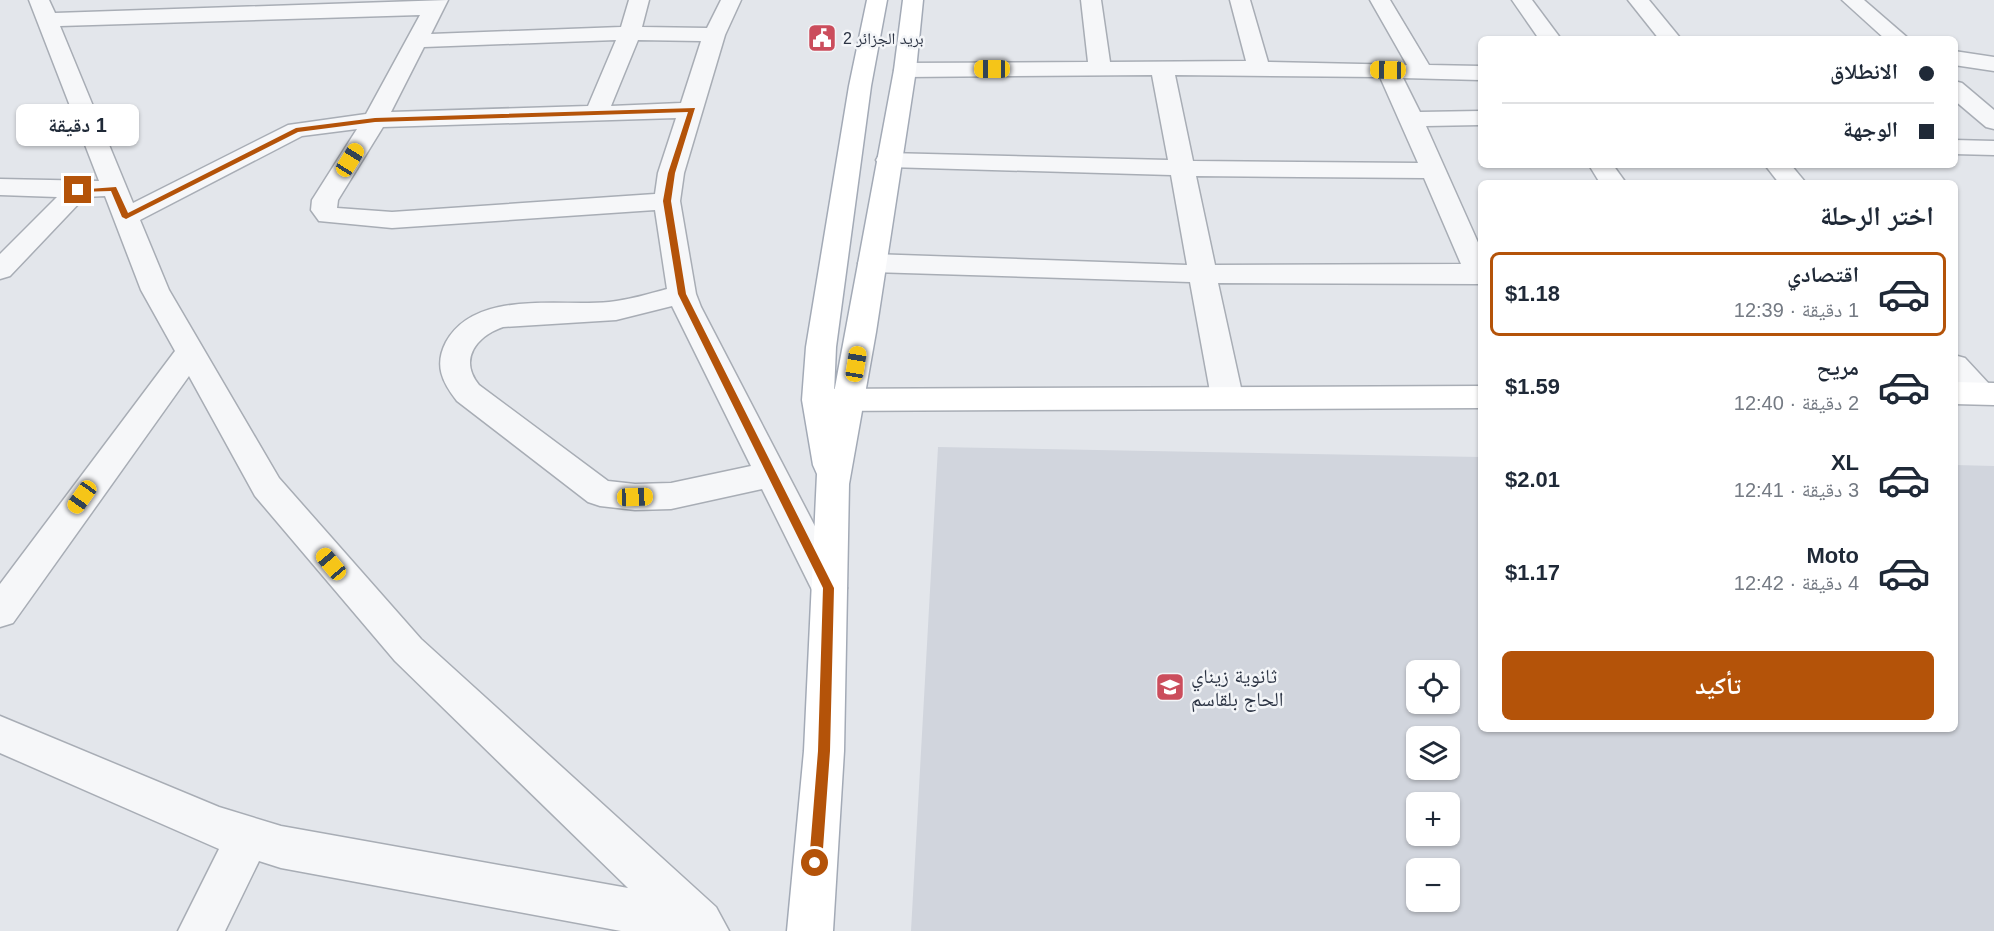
<!DOCTYPE html>
<html lang="ar">
<meta charset="utf-8">
<style>
:root{--surface:#fff;--page:#f2f2f3;--text:#1f2937;--muted:#747a83;--line:#e0e1e3;--accent:#b45309}
body{margin:0;font-family:Helvetica,"Noto Naskh Arabic",sans-serif;background:var(--page);color:var(--text);direction:rtl;height:100vh;display:flex;flex-direction:column;font-size:22px;white-space:nowrap}
*{box-sizing:border-box;margin:0}
p{font-size:20px;color:var(--muted)}
.icon{flex:none;width:33px;height:33px;fill:none;stroke:currentColor;stroke-width:2;stroke-linecap:round;stroke-linejoin:round}
.map{position:relative;flex:1;overflow:hidden;direction:ltr}
.drawer{position:absolute;left:1478px;top:180px;width:480px;height:552px;display:flex;flex-direction:column;background:var(--surface);border-radius:9px;box-shadow:0 2px 4px #0004;direction:rtl}
.drawer>*{flex:none}
.top-card{position:absolute;left:1478px;top:36px;width:480px;height:132px;border-radius:9px;box-shadow:0 2px 4px #0004;direction:rtl;display:grid;align-content:center;height:132px;padding:0 24px;background:var(--surface)}
.controls{position:absolute;left:1406px;top:660px;display:grid;gap:12px}
.controls a{display:grid;place-items:center;width:54px;height:54px;border-radius:9px;background:var(--surface);box-shadow:0 2px 4px #0004;font-size:30px}
.end{position:absolute;width:27px;height:27px;margin:-14px;border:8px solid #b45309;background:#fff;box-shadow:0 0 0 3px #fff}
.from{border-radius:50%}
.bubble{position:absolute;height:42px;border-radius:9px;background:var(--surface);box-shadow:0 2px 4px #0004;font-size:20px;font-weight:700;line-height:42px;text-align:center;direction:rtl}
.car{position:absolute;width:18px;height:36px;margin:-18px -9px;border-radius:8px;box-shadow:0 0 4px 2px #0007;background:linear-gradient(#f5c518 24%,#345 0 40%,#f5c518 0 76%,#345 0 86%,#f5c518 0)}
.top-card b{display:flex;align-items:center;gap:21px;height:57px;font-size:22px}
.top-card b+b{border-top:2px solid var(--line)}
.top-card i{width:15px;height:15px;background:var(--text)}
ul{padding:0;list-style:none}
li{display:flex;align-items:center;gap:18px;height:84px;margin:0 12px 9px;padding:0 12px;border:3px solid transparent;border-radius:9px}
li div{flex:1}
li b{display:block;font-size:22px}
li em{font-style:normal;font-weight:700}
li.active{border-color:var(--accent)}
li>.icon{width:54px;height:54px;stroke-width:1.5}
h2{padding:0 24px;font-size:27px;line-height:72px}
.primary-button{display:flex;gap:12px;margin-top:auto;padding:12px 24px}
.primary-button a{flex:1;height:69px;border-radius:9px;background:var(--accent);color:#fff;font-size:24px;font-weight:700;line-height:69px;text-align:center}
.map>svg:first-child{display:block}
.built{fill:#d1d5dd;fill-rule:evenodd}
.lines{fill:none;stroke-linecap:round;stroke-linejoin:round}
.minor-casing{stroke:#a8adb5;stroke-width:3}
.secondary-casing{stroke:#a8adb5;stroke-width:3}
.primary-casing{stroke:#a3aab6;stroke-width:3}
.minor{fill:#f6f7f9;fill-rule:evenodd}
.secondary{fill:#fff;fill-rule:evenodd}
.primary{fill:#fff;fill-rule:evenodd}
.route{fill:#b45309}
.labels{text-anchor:middle;stroke-width:5;stroke-linejoin:round;paint-order:stroke}
.far-poi-label{font-size:16px;fill:#2b3343;stroke:#f3f5f8;text-anchor:start}
.poi-label{font-size:20px;fill:#2b3343;stroke:#f3f5f8;text-anchor:start}
</style>
<div class="map">
<svg width="1994" height="931" viewBox="0 0 1994 931">
<rect width="100%" height="100%" fill="#e3e6eb"/>
<path class="built" d="M938 447 1480 457V729H1954L1955 465 1994 466V931H911ZM1416 670H1449V704H1416ZM1416 736H1449V770H1416ZM1416 802H1449V836H1416ZM1416 868H1449V902H1416Z"/>
<g class="lines">
<g class="minor-casing">
<g id="minor">
<path d="M29 0H49L55 13 448 0 431 34 621 27 629 0H649L642 27 707 28 721 0H741L725 35 684 173 680 201 696 294 701 307 847 588 842 598 829 603 816 598 762 489 671 509 635 510 600 506 588 502 457 401C442 382 434 365 446 342 476 289 558 307 609 302 629 300 648 294 667 289L655 210 392 228 319 221 311 210 312 200 357 129 302 136 140 220 169 290 279 478 421 639 716 907 729 931H621L281 868 259 861 225 931H178L219 849 0 753V716L219 807 281 826 628 888 395 661 255 496 189 376 13 623 0 627V584L175 351 141 290 105 196 85 197 10 276 0 279V254L57 197 0 195V179L99 181ZM420 15 366 114 288 125 133 203 60 26ZM616 40 588 106 391 112 424 47ZM638 40 701 41 681 103 611 106ZM676 118 658 173 655 194 392 212 337 208 338 200 383 127ZM672 306 751 466 671 483 635 484 608 481 479 385C458 359 477 336 503 327L616 320Z"/>
<path d="M1081 0H1101L1110 62 1246 61 1230 0H1250L1268 62 1407 65 1370 0H1390L1429 65 1480 66V80L1403 78 1420 112 1480 111V125L1426 126 1480 247V284L1218 283 1243 397 1238 405 1227 408 1216 405 1211 397 1190 282 872 272 862 269 858 263 862 257 872 254 1187 265 1171 175 888 167 879 165 876 160 879 155 888 153 1168 160 1152 75 905 77 897 75 894 70 897 65 905 63 1088 62ZM1175 75 1380 77 1418 163 1193 161ZM1196 176 1424 178 1461 264 1215 265Z"/>
<polygon points="1512,0 1532,0 1561,39 1539,39"/>
<polygon points="1628,0 1649,0 1681,39 1659,39"/>
<polygon points="1842,0 1864,0 1909,39 1885,39"/>
<polygon points="1954,51 1994,57 1994,71 1954,65"/>
<polygon points="1954,81 1962,83 1994,110 1994,129 1986,127 1954,100"/>
<polygon points="1954,140 1994,141 1994,155 1954,154"/>
<polygon points="1589,165 1613,165 1626,183 1600,183"/>
<polygon points="1765,165 1791,165 1806,183 1779,183"/>
<path d="M1954 355 1965 358 1991 386 1994 391 1991 402C1972 407 1966 399 1954 385Z"/>
</g>
</g>
<g class="secondary-casing">
<g id="secondary">
<polygon points="1954,382 1994,383 1994,405 1954,404"/>
<polygon points="1480,386 1480,408 819,411 808,408 803,400 808,392 819,389"/>
</g>
</g>
<g class="primary-casing">
<polygon id="primary" points="867,0 887,0 871,86 836,347 834,393 894,70 903,0 923,0 916,70 876,332 849,484 844,751 833,931 787,931 804,751 817,474 813,465 802,400 806,347 849,86"/>
</g>
<use href="#minor" class="minor"/>
<use href="#secondary" class="secondary"/>
<use href="#primary" class="primary"/>
</g>
<polygon class="route" points="695,108 675,173 671,201 686,294 834,588 830,751 822,863 815,870 809,863 818,751 823,588 678,294 663,201 668,173 688,112 375,122 298,132 126,219 122,217 111,191 78,192 75,190 116,187 128,213 296,128 375,118"/>
<defs>
<g id="civic-square" transform="scale(1.5)"><rect x="-9" y="-9" width="18" height="18" rx="4" fill="#cb4d5c" stroke="#f3f5f8"/><path d="M-.6-6.5H3V-4.5H.6V-3L4-1V1h2V6H-6V1h2V-1L-.6-3ZM-1.2 2.5V6h2.4V2.5Z" fill="#fff"/></g>
<g id="school-square" transform="scale(1.5)"><rect x="-9" y="-9" width="18" height="18" rx="4" fill="#cb4d5c" stroke="#f3f5f8"/><path d="M0-5L7-2L0 1L-7-2ZM-4 1L0 2.5L4 1V4Q0 6-4 4Z" fill="#fff"/></g>
</defs>
<g fill-rule="evenodd">
<use href="#civic-square" x="822" y="38"/>
<use href="#school-square" x="1170" y="687"/>
</g>
<g class="labels">
<g class="far-poi-label">
<text x="843" y="44">بريد الجزائر 2</text>
</g>
<g class="poi-label">
<text x="1191" y="683">ثانوية زيناي<tspan x="1191" dy="23">الحاج بلقاسم</tspan></text>
</g>
</g>
</svg>
<div class="controls">
<a><svg class="icon" aria-label="locate" viewBox="0 0 24 24"><circle cx="12" cy="12" r="6"/><path d="M12 2v4M12 18v4M2 12h4M18 12h4"/></svg></a>
<a><svg class="icon" aria-label="layers" viewBox="0 0 24 24"><path d="M12 4l9 5-9 5-9-5zM3 14l9 5 9-5"/></svg></a>
<a>+</a>
<a>−</a>
</div>
<i class="end from" style="left:815px;top:863px"></i>
<i class="end" style="left:78px;top:190px"></i>
<div class="bubble" style="left:16px;top:104px;width:123px">1 دقيقة</div>
<i class="car" style="left:992px;top:69px;rotate:270deg"></i>
<i class="car" style="left:1388px;top:70px;rotate:271deg"></i>
<i class="car" style="left:350px;top:160px;rotate:32deg"></i>
<i class="car" style="left:856px;top:364px;rotate:9deg"></i>
<i class="car" style="left:82px;top:497px;rotate:215deg"></i>
<i class="car" style="left:635px;top:497px;rotate:88deg"></i>
<i class="car" style="left:331px;top:564px;rotate:320deg"></i>
<div class="top-card">
<b><i class="from"></i>الانطلاق</b>
<b><i></i>الوجهة</b>
</div>
<section class="drawer">
<h2>اختر الرحلة</h2>
<ul>
<li class="active"><svg class="icon" aria-label="car" viewBox="0 0 24 24"><path d="M5 17H2v-5l4-1 3-4h7l3 4 3 1v5h-3M9 17h6M6 11h13"/><circle cx="7" cy="17" r="2"/><circle cx="17" cy="17" r="2"/></svg><div><b>اقتصادي</b><p>1 دقيقة · 12:39</p></div><em>$1.18</em></li>
<li><svg class="icon" aria-label="car" viewBox="0 0 24 24"><path d="M5 17H2v-5l4-1 3-4h7l3 4 3 1v5h-3M9 17h6M6 11h13"/><circle cx="7" cy="17" r="2"/><circle cx="17" cy="17" r="2"/></svg><div><b>مريح</b><p>2 دقيقة · 12:40</p></div><em>$1.59</em></li>
<li><svg class="icon" aria-label="car" viewBox="0 0 24 24"><path d="M5 17H2v-5l4-1 3-4h7l3 4 3 1v5h-3M9 17h6M6 11h13"/><circle cx="7" cy="17" r="2"/><circle cx="17" cy="17" r="2"/></svg><div><b>XL</b><p>3 دقيقة · 12:41</p></div><em>$2.01</em></li>
<li><svg class="icon" aria-label="car" viewBox="0 0 24 24"><path d="M5 17H2v-5l4-1 3-4h7l3 4 3 1v5h-3M9 17h6M6 11h13"/><circle cx="7" cy="17" r="2"/><circle cx="17" cy="17" r="2"/></svg><div><b>Moto</b><p>4 دقيقة · 12:42</p></div><em>$1.17</em></li>
</ul>
<div class="primary-button"><a>تأكيد</a></div>
</section>
</div>
